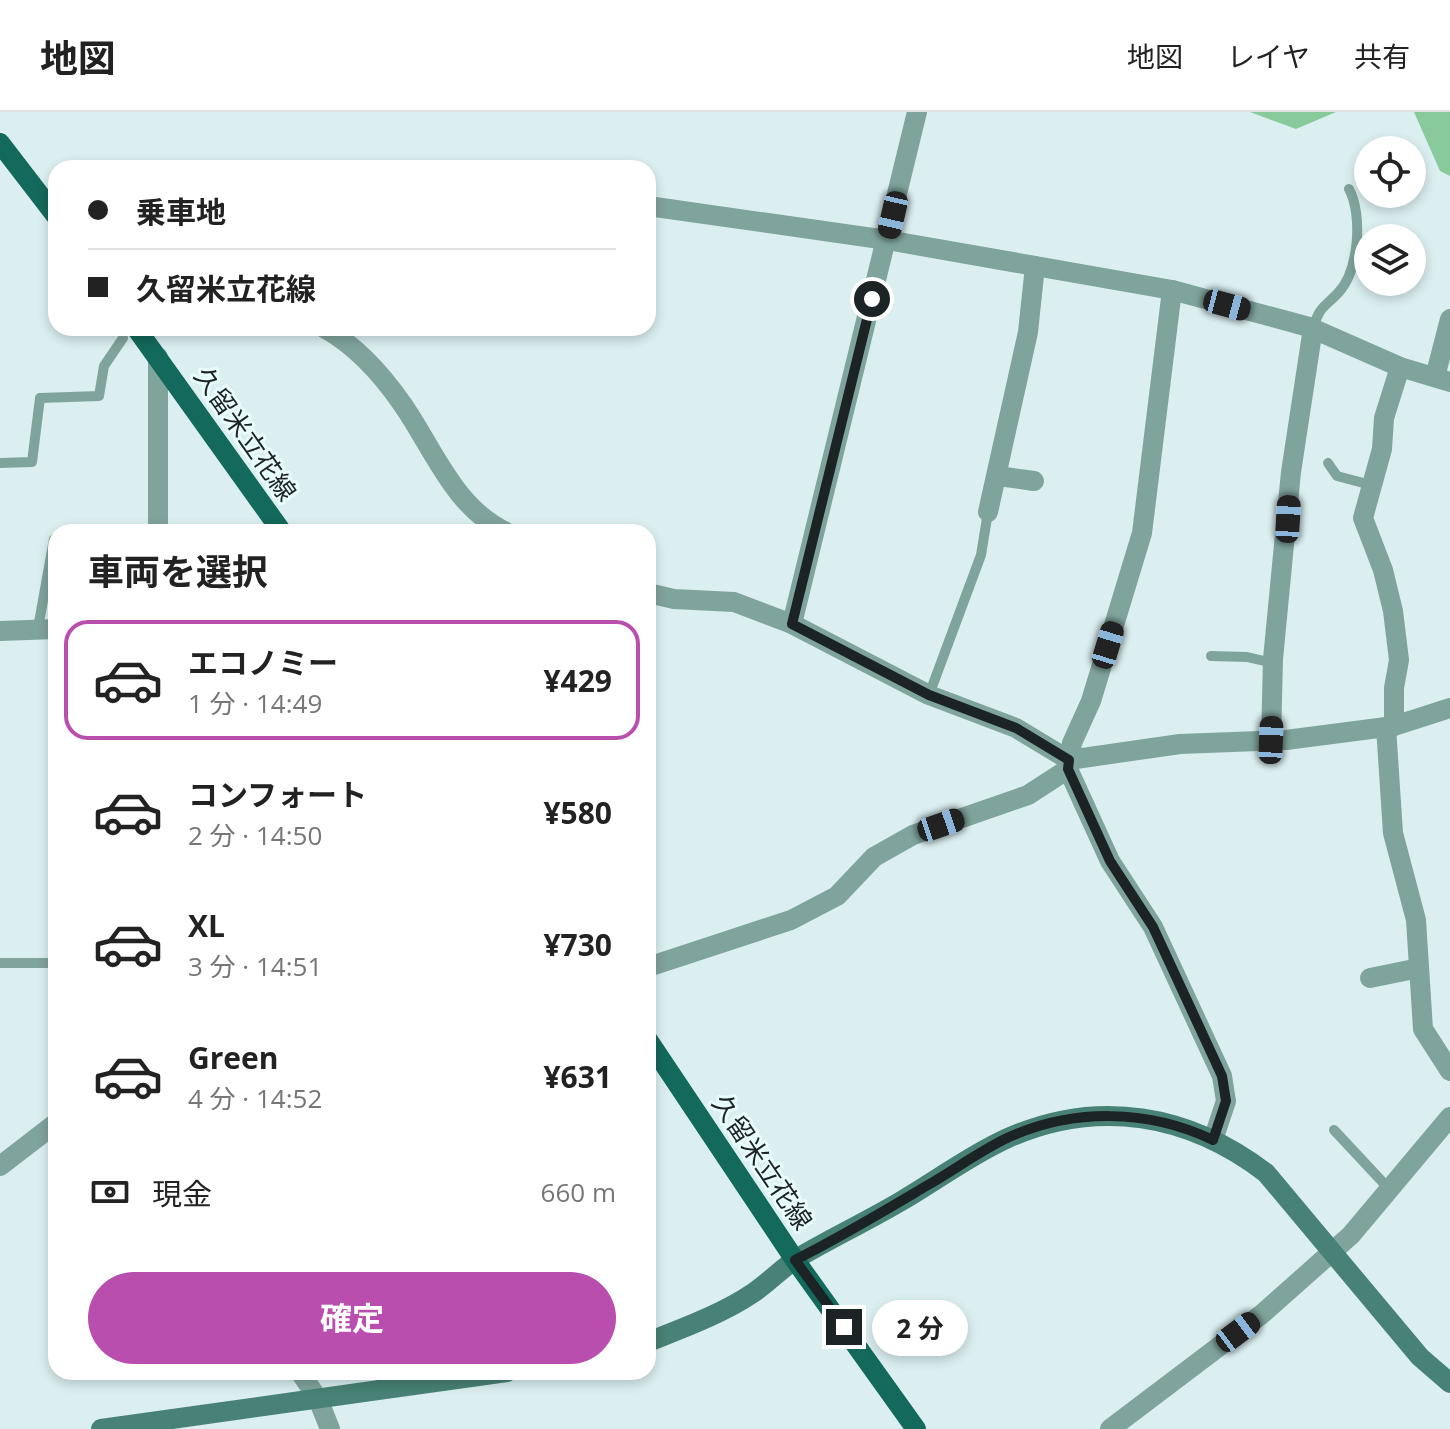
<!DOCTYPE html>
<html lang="ja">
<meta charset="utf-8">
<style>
:root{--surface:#fff;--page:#f6f6f6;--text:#222;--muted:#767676;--line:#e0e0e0;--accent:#b94eaf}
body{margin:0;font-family:"Open Sans","Noto Sans JP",sans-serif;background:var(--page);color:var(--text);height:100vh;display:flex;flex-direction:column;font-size:30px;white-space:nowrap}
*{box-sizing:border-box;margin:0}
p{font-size:26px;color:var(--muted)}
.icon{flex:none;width:44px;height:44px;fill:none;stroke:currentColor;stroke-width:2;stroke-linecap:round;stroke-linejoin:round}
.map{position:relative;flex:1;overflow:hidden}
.sheet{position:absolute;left:48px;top:412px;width:608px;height:856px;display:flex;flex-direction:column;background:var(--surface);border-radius:24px;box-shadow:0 4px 12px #0003}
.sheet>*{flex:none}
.banner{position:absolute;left:48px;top:48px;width:608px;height:176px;border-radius:24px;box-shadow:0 4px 12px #0003;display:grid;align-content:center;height:176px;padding:0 40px;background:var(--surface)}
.controls{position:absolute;left:1354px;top:24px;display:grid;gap:16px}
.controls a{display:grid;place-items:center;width:72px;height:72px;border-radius:50%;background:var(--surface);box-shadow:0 4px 12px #0003;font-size:40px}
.end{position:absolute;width:36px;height:36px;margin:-18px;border:10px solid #1c2324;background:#fff;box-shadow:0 0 0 4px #fff}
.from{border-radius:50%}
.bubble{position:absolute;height:56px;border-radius:28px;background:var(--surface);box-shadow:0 4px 12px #0003;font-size:26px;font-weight:700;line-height:56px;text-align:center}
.car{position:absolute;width:24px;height:48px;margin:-24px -12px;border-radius:10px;box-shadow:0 0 6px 2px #0007;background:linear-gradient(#222 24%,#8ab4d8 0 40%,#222 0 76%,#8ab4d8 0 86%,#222 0)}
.banner b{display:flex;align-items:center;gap:28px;height:76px;font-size:30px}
.banner b+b{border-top:2px solid var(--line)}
.banner i{width:20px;height:20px;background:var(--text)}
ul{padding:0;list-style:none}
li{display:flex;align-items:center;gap:24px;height:120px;margin:0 16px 12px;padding:0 24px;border:4px solid transparent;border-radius:24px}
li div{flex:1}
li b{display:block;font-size:30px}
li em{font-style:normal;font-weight:700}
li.selected{border-color:var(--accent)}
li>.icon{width:72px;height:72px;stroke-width:1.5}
h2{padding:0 40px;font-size:36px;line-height:96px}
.pay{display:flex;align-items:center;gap:20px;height:88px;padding:0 40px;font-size:30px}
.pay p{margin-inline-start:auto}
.cta{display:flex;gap:16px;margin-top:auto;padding:16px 40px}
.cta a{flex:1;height:92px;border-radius:48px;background:var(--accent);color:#fff;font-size:32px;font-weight:700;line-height:92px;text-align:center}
header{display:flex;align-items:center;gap:48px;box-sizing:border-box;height:112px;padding:0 40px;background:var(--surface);border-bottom:2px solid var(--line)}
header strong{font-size:38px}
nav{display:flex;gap:44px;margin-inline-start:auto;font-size:28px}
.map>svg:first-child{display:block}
.forest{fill:#88ca9c}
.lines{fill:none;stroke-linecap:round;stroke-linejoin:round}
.lane{stroke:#7fa49c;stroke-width:10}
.street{stroke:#7fa49c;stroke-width:20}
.secondary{stroke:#488276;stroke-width:20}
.primary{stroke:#13695b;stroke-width:20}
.route{stroke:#1c2324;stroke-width:10}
.labels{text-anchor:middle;stroke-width:6;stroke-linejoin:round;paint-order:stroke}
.street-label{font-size:26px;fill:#1c2324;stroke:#e8fcfe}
</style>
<header>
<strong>地図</strong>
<nav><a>地図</a><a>レイヤ</a><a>共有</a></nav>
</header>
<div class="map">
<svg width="1450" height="1317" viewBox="0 0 1450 1317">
<rect width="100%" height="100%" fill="#dbeff1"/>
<g class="forest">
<polygon points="1250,0 1336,0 1296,17"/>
<polygon points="1414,0 1450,0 1450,64 1440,59"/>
</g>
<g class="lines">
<g class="lane">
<path d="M1313 216C1320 194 1323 197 1338 181 1359 159 1363 103 1349 77"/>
<polyline points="0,351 32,350 40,286 99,284 104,254 123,226"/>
<polyline points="1328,351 1337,364 1371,373"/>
<polyline points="38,516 54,427"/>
<polyline points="1211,544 1247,545 1273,551"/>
<polyline points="929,583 981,443 988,400"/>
<polyline points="0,851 56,851"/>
<polyline points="1334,1018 1390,1078"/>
</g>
<g class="street">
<polyline points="648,94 887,128 1172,178 1309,215 1400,255 1450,270"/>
<polyline points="1172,178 1142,421 1091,589 1072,631 1068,657 1110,749 1153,815 1222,964 1226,989 1213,1028"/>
<path d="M324 216C355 233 383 264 403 293 434 338 454 395 506 420"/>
<polyline points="158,245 158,420"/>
<polyline points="1435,265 1450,207"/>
<polyline points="998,364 1034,369"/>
<polyline points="988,400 1028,220 1035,154"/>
<polyline points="648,481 674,487 734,490 792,512 929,583 1016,616 1069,648 1180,632 1286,628 1394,614 1450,596"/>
<polyline points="792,512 917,0"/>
<polyline points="0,519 56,517"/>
<polyline points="1394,614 1394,576 1399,548 1393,499 1383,458 1363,406 1382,337 1384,306 1400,255"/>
<polyline points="1386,615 1393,721 1416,808 1423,917 1450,959"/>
<polyline points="1271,628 1273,547 1291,360 1313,216"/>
<polyline points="648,855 791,808 837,784 874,745 913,723 1028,683 1068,657"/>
<polyline points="1370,866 1419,856"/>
<polyline points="0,1054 56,1011"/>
<polyline points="300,1260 318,1287 330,1317"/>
<polyline points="1110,1317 1262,1202 1351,1123 1450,1005"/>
</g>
<g class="secondary">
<path d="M648 1230C683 1216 722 1202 753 1181 768 1171 781 1157 796 1147 831 1126 868 1109 903 1088 937 1068 972 1042 1008 1026 1098 986 1189 1002 1266 1061L1420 1245 1450 1271"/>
<polyline points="101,1317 507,1260"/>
</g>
<g class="primary">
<polyline points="0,31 56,104"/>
<polyline points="136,216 282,420"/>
<polyline points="648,928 795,1148 916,1317"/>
</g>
</g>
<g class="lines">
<path class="route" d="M844 1215 795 1148C841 1125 884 1099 928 1073 954 1058 980 1039 1007 1026 1073 996 1148 997 1213 1028L1226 989 1222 964 1153 815 1110 749 1068 657 1069 648 1016 616 929 583 792 512 872 187"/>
</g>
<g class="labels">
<g class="street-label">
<text transform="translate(245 322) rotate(55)" y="9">久留米立花線</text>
<text transform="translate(762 1050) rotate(56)" y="9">久留米立花線</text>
</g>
</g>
</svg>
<div class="controls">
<a><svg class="icon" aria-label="locate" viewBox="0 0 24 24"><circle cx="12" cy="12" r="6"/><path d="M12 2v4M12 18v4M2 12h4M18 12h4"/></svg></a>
<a><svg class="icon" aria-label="layers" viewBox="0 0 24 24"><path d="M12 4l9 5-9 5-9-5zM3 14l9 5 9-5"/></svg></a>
</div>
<i class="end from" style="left:872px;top:187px"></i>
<i class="end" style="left:844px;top:1215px"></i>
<div class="bubble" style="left:872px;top:1188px;width:96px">2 分</div>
<i class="car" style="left:893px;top:103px;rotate:193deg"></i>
<i class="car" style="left:1227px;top:193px;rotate:105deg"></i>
<i class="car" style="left:1288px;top:407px;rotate:3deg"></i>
<i class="car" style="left:1108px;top:533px;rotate:17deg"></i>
<i class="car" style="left:1271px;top:628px;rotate:2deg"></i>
<i class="car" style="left:941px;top:713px;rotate:71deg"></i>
<i class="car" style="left:1238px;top:1220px;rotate:53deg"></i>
<div class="banner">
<b><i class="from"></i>乗車地</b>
<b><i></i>久留米立花線</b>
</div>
<section class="sheet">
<h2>車両を選択</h2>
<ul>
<li class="selected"><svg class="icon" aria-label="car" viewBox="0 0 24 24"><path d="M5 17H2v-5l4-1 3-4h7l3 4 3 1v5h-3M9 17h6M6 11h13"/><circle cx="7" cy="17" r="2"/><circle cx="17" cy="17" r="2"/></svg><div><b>エコノミー</b><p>1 分 · 14:49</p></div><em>¥429</em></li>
<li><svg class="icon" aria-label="car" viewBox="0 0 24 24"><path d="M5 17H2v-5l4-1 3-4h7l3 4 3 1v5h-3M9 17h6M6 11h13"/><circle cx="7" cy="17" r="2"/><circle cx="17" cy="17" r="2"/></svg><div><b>コンフォート</b><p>2 分 · 14:50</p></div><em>¥580</em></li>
<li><svg class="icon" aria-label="car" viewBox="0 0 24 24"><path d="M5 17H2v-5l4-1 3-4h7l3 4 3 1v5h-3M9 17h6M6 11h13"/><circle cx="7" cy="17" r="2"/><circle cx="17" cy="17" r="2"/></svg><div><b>XL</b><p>3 分 · 14:51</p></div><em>¥730</em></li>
<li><svg class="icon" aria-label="car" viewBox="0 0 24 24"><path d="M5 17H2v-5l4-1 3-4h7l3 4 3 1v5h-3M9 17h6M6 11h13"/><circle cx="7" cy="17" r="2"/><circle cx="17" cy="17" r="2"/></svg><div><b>Green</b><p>4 分 · 14:52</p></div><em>¥631</em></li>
</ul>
<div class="pay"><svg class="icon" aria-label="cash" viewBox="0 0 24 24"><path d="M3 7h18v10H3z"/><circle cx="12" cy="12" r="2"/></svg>現金<p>660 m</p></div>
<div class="cta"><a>確定</a></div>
</section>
</div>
